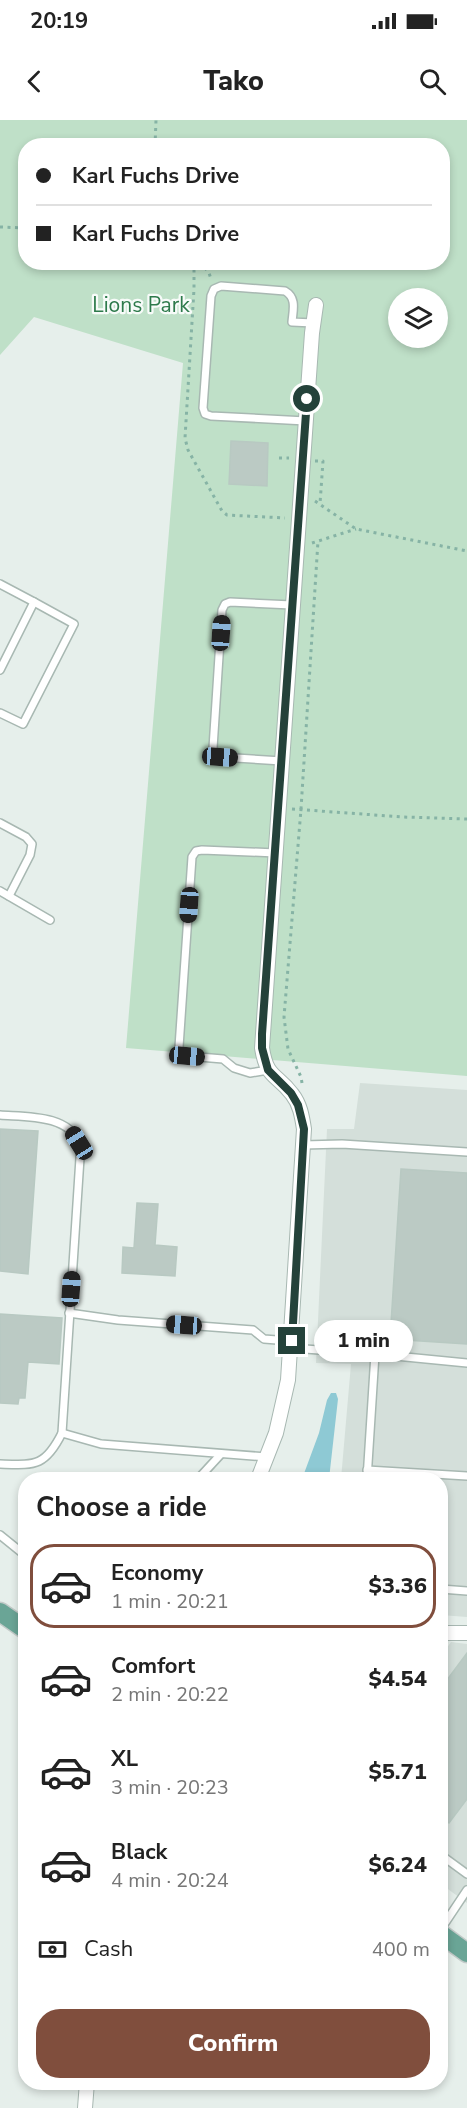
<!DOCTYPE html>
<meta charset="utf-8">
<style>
:root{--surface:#fff;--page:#f6f6f6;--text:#222;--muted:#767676;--line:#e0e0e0;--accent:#804e3d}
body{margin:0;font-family:"Nunito Sans",sans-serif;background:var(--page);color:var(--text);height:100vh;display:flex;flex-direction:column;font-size:22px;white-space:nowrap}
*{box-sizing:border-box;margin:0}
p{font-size:20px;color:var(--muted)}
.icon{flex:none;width:33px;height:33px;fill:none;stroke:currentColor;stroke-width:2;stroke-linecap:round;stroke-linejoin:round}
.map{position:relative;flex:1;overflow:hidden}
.sheet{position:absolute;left:18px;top:1352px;width:430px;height:618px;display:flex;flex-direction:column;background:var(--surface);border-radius:24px;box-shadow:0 3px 9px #0003}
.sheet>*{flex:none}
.banner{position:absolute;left:18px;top:18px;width:432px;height:132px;border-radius:24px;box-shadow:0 3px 9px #0003;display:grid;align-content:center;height:132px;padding:0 18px;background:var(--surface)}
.tools{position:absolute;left:388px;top:168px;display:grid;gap:12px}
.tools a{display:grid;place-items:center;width:60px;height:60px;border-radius:50%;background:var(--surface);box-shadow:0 3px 9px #0003;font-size:30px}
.end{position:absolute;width:27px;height:27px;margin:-14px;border:8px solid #24423a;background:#fff;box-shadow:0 0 0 3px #fff}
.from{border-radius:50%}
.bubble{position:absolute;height:42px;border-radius:21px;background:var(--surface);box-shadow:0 3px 9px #0003;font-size:20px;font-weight:800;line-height:42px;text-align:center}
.car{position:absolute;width:18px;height:36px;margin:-18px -9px;border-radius:8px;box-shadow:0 0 4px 2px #0007;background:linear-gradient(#222 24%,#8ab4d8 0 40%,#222 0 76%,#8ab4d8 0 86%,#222 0)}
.banner b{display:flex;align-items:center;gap:21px;height:57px;font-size:22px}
.banner b+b{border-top:2px solid var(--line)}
.banner i{width:15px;height:15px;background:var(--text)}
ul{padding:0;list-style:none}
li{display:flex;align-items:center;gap:18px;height:84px;margin:0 12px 9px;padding:0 6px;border:3px solid transparent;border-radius:24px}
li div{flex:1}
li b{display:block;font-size:22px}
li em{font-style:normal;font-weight:800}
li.selected{border-color:var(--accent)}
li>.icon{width:54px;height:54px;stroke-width:1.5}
h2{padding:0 18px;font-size:27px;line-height:72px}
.pay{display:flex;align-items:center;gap:15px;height:66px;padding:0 18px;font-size:22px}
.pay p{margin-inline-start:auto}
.button{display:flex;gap:12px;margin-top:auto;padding:12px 18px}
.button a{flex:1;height:69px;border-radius:24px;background:var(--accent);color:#fff;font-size:24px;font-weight:800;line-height:69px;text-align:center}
.status{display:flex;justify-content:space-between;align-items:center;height:42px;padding:0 30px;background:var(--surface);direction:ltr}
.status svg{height:16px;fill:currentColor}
header{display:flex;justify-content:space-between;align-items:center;height:78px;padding:0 18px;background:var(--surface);font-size:27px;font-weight:800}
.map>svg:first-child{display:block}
.built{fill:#d4dfda}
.green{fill:#bfe0c8;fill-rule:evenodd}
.water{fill:#8ec9d4}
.building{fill:#bbcac4;stroke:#b8c9c2;stroke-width:1.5}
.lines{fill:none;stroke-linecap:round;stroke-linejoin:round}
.service-casing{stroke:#a8b8b2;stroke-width:10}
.minor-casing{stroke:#a8b8b2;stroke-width:16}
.primary-casing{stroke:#c2cac8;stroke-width:21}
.path{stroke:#86b3a5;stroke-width:3;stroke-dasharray:3 4.5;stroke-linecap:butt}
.service{stroke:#fff;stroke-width:7}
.minor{stroke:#fff;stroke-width:14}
.primary{stroke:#6aa596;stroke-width:18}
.route{stroke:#24423a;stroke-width:8}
.labels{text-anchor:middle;stroke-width:4.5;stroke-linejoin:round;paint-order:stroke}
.park-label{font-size:21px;fill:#2d7a4b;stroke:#f7fbf9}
</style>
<div class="status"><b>20:19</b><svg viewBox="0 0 49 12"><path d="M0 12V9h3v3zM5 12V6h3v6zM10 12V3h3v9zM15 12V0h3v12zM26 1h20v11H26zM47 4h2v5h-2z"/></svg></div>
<header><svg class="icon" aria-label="back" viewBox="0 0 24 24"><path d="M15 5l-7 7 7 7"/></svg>Tako<svg class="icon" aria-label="search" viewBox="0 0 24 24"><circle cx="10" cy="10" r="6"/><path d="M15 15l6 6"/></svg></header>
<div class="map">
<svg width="467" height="1988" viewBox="0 0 467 1988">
<rect width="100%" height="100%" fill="#e6efeb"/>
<g class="built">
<polygon points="360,963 467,970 467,1497 441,1495 441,1359 341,1359 351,1244 316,1243 327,1009 354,1009"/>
<polygon points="451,1522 467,1524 467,1783 441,1764 441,1536"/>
</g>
<path class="green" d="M0 0H467V956L126 928 183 243 34 197 0 235ZM26 26H442V142H26ZM399 178H438V218H399Z"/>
<polygon class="water" points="331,1273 336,1273 338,1279 329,1359 302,1359 319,1313 327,1280"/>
<g class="building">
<polygon points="231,321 268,323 267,366 229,364"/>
<polygon points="0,1009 38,1011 28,1154 0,1151"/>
<polygon points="401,1049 467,1053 467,1224 390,1219"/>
<polygon points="137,1083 158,1084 155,1125 177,1127 175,1156 122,1153 123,1127 134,1128"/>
<polygon points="0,1194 62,1198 59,1244 28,1242 25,1278 19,1278 18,1284 0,1283"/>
<polygon points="467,1533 467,1679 449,1703 441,1697 441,1568"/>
</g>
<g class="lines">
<g class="service-casing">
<g id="service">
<path d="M306 301 211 296 205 294 203 288 211 176 214 169 221 166 285 171C297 178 293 190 292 202L313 203"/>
<polyline points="0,464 34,482 0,550"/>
<polyline points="0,593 23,604 74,504 34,482"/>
<polyline points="282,641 220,637 215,634 213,628 222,490 225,484 230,482 292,485"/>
<polyline points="0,703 26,717 32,724 30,735 9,776"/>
<polyline points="0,771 50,800"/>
<polyline points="268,950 250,953 234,948 223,939 187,936 181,933 179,927 192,737 196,731 202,730 276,733"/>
<path d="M0 995C24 997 70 994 79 1024 80 1028 80 1033 80 1038L62 1313C45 1347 35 1345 0 1344"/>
<polyline points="303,1025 342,1024 467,1032"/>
<polyline points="69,1193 118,1200 253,1210 264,1219 290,1221"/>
<polyline points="291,1228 375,1234 467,1243"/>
<polyline points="62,1313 101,1324 267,1337"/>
<polyline points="367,1350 467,1356"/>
<polyline points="198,1359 221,1334"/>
<polyline points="367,1359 375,1234"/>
<polyline points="0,1415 26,1436"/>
<polyline points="441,1469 467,1471"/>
<polyline points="441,1735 467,1754"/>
<polyline points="441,1809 467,1770"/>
</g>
</g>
<g class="minor-casing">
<g id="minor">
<path d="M258 1359 276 1313 288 1260 304 1009C302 996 300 984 292 974 276 953 267 959 262 928L312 213 316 185"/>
<polyline points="441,1513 467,1513"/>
<polyline points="85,1988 87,1962"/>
</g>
</g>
<g class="primary-casing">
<g id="primary">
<polyline points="0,1492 26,1510"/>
<polyline points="441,1814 467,1833"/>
</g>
</g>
<g class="path">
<polyline points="155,26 156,0"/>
<polyline points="0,107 26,108"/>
<polyline points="194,142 194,169 185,318 188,330 222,391 227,395 285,398"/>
<polyline points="200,142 209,153 211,159"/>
<polyline points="279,338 289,338"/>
<polyline points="315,341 323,341 320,384"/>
<polyline points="315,381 356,409 467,431"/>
<polyline points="312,423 356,409"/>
<polyline points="292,689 403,697 467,699"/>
<polyline points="302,963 301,957 288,929 284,897 301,689 318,421"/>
</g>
<use href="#service" class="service"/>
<use href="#minor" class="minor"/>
<use href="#primary" class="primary"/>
</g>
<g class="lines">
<polyline class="route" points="292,1221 304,1009 298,985 291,973 268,950 262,928 262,914 307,279"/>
</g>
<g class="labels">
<g class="park-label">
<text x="141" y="192">Lions Park</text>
</g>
</g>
</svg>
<div class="tools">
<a><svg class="icon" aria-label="layers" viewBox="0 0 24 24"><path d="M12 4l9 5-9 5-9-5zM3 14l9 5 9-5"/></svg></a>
</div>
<i class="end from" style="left:307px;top:279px"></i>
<i class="end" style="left:292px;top:1221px"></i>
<div class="bubble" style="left:314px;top:1200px;width:99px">1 min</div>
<i class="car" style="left:221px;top:513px;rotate:4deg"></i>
<i class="car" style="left:220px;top:637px;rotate:94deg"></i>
<i class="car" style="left:189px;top:785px;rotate:184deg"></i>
<i class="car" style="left:187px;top:936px;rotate:95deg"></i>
<i class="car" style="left:79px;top:1023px;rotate:328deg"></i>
<i class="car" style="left:71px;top:1169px;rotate:4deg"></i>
<i class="car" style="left:184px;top:1205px;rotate:274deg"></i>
<div class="banner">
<b><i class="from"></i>Karl Fuchs Drive</b>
<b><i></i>Karl Fuchs Drive</b>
</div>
<section class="sheet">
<h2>Choose a ride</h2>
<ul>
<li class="selected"><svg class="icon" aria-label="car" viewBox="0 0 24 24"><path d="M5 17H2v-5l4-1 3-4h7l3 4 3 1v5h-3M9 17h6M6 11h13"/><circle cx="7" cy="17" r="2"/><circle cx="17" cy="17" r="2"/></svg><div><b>Economy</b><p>1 min · 20:21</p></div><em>$3.36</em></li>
<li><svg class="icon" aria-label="car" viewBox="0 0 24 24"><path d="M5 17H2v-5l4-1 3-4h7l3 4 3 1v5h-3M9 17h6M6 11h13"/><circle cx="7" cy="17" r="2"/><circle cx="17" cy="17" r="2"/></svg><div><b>Comfort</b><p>2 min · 20:22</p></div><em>$4.54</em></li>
<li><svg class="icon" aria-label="car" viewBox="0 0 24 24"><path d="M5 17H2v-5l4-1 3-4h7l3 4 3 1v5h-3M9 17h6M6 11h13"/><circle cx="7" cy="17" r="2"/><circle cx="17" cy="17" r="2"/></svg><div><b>XL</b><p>3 min · 20:23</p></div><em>$5.71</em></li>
<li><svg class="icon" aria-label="car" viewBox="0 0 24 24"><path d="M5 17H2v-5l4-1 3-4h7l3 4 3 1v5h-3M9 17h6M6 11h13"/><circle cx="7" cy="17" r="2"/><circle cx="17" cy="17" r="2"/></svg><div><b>Black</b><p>4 min · 20:24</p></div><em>$6.24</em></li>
</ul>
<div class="pay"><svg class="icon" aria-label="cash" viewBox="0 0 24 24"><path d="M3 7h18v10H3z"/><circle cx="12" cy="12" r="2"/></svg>Cash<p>400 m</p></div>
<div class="button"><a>Confirm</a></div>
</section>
</div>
